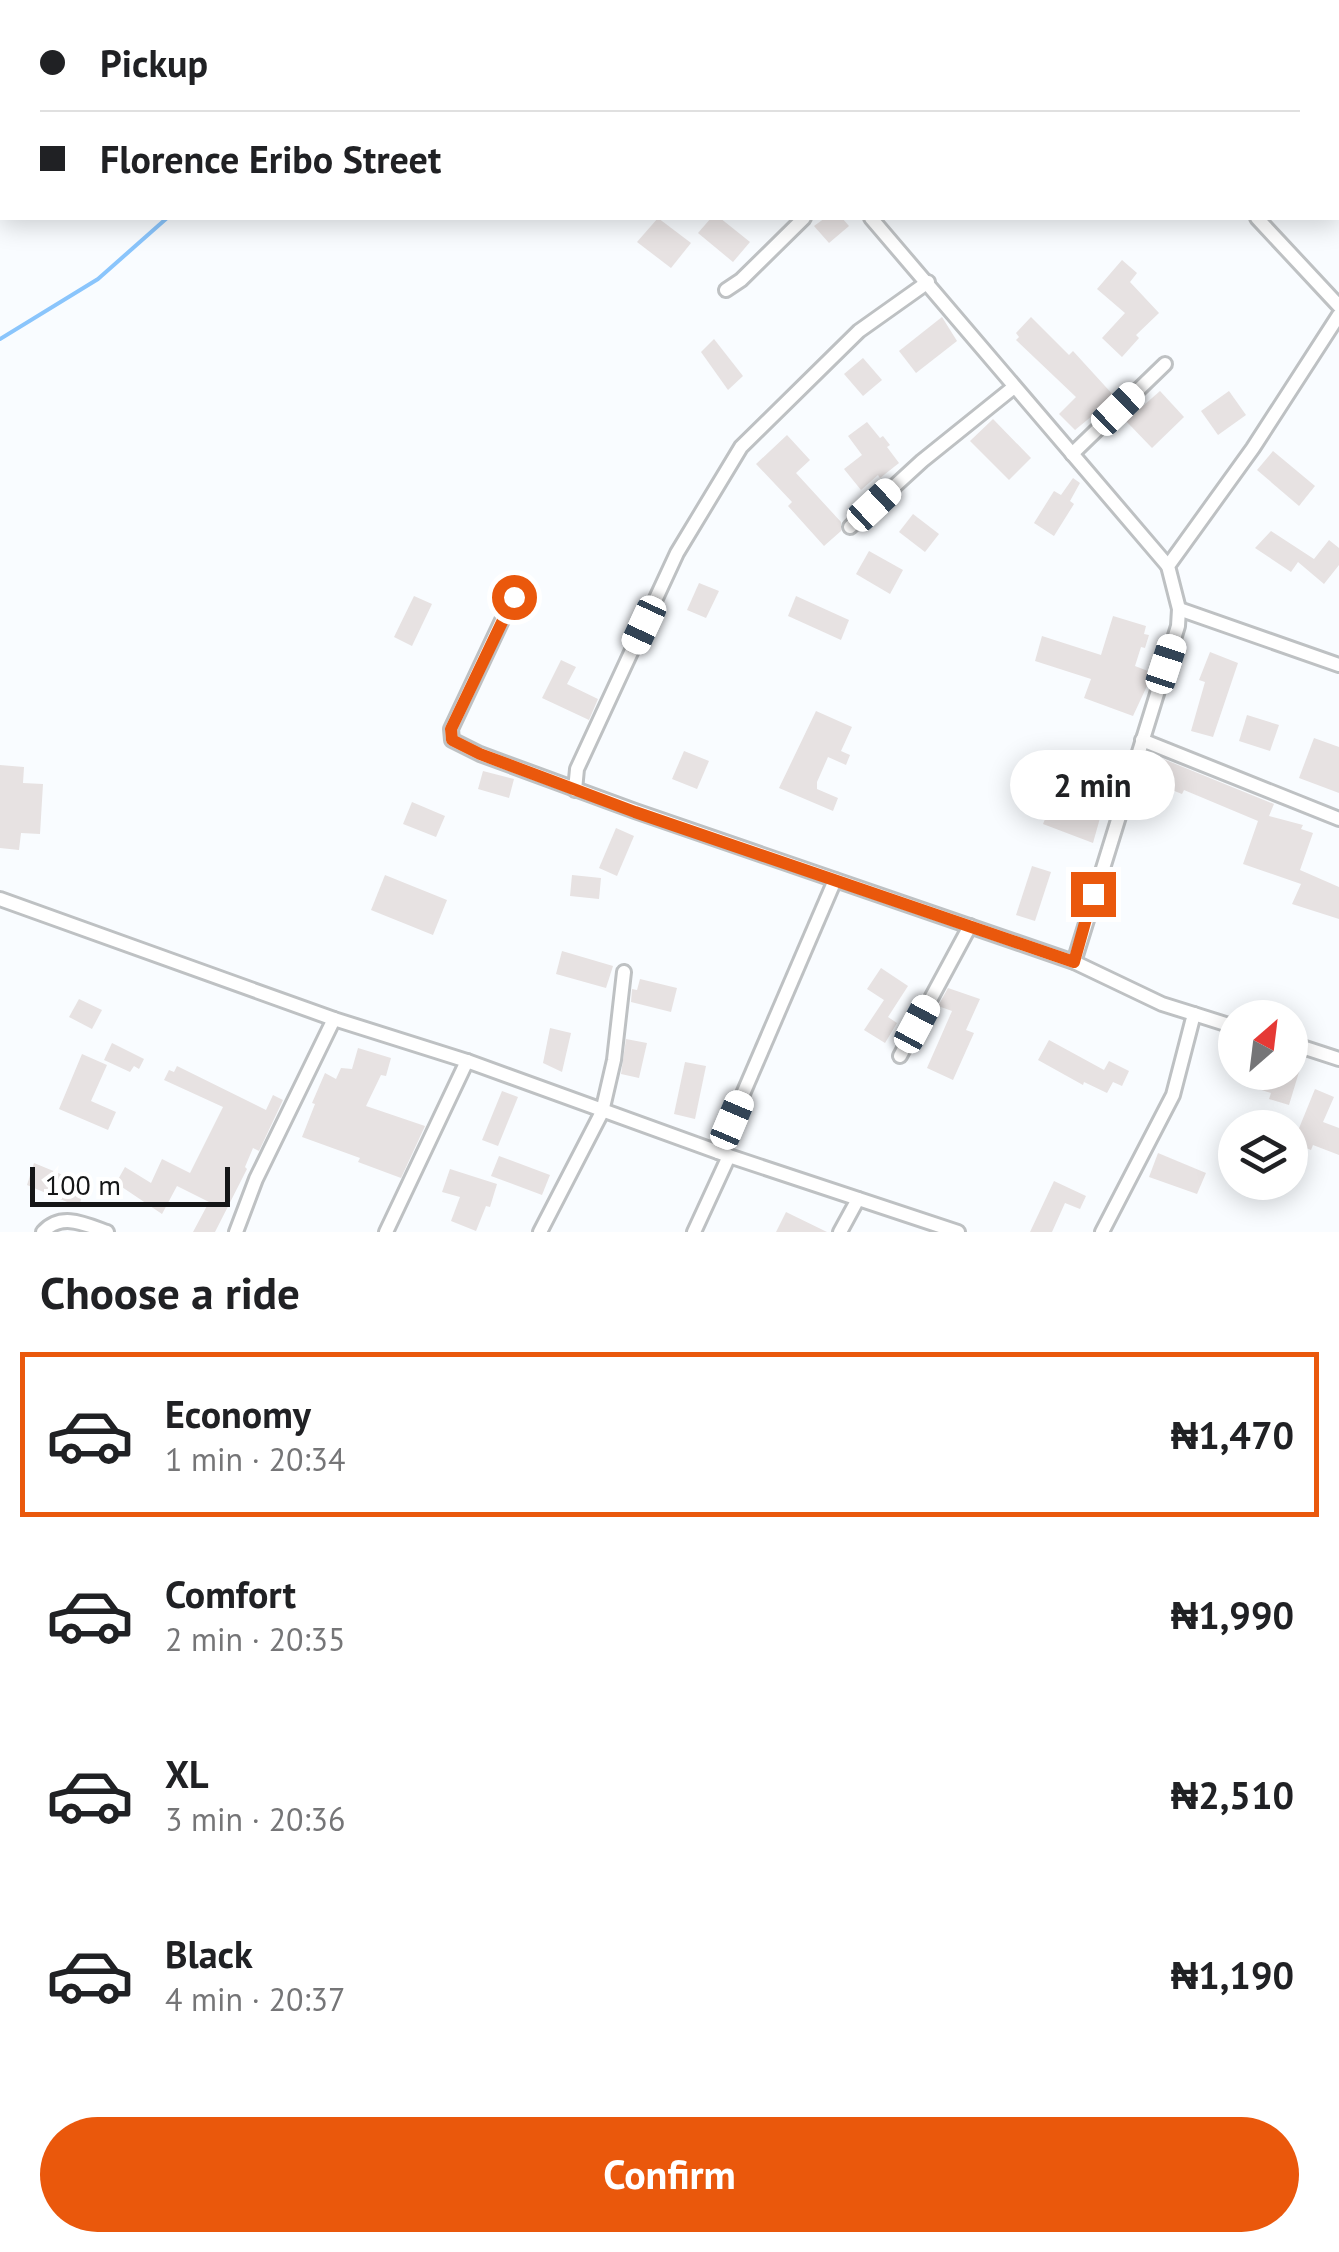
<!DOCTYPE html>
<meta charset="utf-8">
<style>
:root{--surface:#fff;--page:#f2f2f2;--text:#202124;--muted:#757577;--line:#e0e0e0;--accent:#ea580c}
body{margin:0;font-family:"PT Sans",sans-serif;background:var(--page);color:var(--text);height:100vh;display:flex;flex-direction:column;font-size:38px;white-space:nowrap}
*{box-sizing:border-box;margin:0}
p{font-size:32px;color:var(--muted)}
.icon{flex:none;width:55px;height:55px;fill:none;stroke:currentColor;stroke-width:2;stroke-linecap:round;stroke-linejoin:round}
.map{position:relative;height:1232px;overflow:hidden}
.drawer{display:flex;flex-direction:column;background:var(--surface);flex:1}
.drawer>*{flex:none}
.guide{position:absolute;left:0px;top:0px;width:1340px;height:220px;box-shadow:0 5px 25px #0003;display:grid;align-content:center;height:220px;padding:0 40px;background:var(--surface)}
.needle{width:65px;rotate:28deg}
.fabs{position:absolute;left:1218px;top:1000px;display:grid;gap:20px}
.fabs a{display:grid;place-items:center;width:90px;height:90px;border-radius:50%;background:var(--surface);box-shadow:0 5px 25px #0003;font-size:50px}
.scale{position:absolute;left:30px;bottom:25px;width:200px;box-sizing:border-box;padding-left:10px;border:5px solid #151617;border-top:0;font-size:28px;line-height:35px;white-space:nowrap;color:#151617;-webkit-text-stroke:8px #fff;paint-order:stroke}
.end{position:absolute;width:45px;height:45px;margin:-22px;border:12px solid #ea580c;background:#fff;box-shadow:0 0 0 5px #fff}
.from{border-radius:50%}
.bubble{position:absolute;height:70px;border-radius:35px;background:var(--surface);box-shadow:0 5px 25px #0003;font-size:32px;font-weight:700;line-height:70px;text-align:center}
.car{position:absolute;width:30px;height:60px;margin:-30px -15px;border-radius:12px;box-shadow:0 0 8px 2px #0007;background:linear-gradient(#fff 24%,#345 0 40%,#fff 0 76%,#345 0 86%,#fff 0)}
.guide b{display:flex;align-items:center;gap:35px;height:95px;font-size:38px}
.guide b+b{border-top:2px solid var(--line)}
.guide i{width:25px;height:25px;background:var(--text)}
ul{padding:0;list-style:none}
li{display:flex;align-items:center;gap:30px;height:165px;margin:0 20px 15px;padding:0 20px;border:5px solid transparent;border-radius:0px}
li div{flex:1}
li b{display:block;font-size:38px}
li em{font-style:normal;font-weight:700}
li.selected{border-color:var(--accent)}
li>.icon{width:90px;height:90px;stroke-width:1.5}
h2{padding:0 40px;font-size:45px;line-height:120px}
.primary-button{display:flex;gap:20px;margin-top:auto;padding:20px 40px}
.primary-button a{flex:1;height:115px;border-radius:60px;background:var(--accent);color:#fff;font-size:40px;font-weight:700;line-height:115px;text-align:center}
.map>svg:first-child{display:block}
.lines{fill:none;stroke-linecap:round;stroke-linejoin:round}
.stream{stroke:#8ac5fc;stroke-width:4}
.building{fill:#e7e2e2}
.minor-casing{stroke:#bec1c3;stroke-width:18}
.minor{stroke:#fff;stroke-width:12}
.route{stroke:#ea580c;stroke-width:12}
</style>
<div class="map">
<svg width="1339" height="1232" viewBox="0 0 1339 1232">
<rect width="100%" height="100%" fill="#f9fcff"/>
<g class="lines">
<g class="stream">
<polyline points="400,2 402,0"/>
<polyline points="0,339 98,279 167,218"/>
</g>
</g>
<g class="building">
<polygon points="658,218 691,243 671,268 637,242"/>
<polygon points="711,218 720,218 750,242 733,262 698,233"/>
<polygon points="825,218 842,218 849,226 829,243 814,226"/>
<polygon points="1122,260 1137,273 1130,282 1159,313 1136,335 1139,338 1122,357 1102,338 1125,313 1097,289"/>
<polygon points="942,317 957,341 916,373 899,351"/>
<polygon points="1031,317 1069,355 1073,351 1115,397 1075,430 1059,414 1076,397 1016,340 1019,337 1016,333"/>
<polygon points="714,339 743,376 728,390 701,352"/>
<polygon points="863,358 882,380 863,396 844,374"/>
<polygon points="1160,391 1184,417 1152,448 1126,421"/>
<polygon points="1229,391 1246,415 1218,435 1201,411"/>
<polygon points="993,419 1031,458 1009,480 970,441"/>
<polygon points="867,422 880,438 883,436 890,445 887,447 899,463 880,478 878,475 861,490 844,469 862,455 848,436"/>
<polygon points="787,435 810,460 796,473 841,522 841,531 824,546 788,506 792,502 756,464"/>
<polygon points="1273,451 1315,486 1299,506 1257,470"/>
<polygon points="1073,478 1080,483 1070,501 1074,504 1054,536 1034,523 1054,491 1061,495"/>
<polygon points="913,514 939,534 925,552 899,532"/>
<polygon points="1271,531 1314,559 1329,540 1339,548 1339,565 1324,584 1298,562 1291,572 1255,548"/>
<polygon points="869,551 903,570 890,594 856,574"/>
<polygon points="699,583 719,591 706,618 687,610"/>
<polygon points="414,596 432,604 412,646 394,637"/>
<polygon points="796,596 849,620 841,640 788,616"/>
<polygon points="1113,616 1146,626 1144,634 1149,635 1145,648 1141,647 1135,666 1153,673 1133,716 1084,698 1091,679 1035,661 1042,636 1101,655"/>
<polygon points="1210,652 1238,663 1213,737 1191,731 1205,682 1199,680"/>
<polygon points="561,660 576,667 567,684 598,699 589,720 542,698"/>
<polygon points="816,711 852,727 841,751 850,755 846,765 828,757 817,782 817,789 838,798 833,811 779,788"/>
<polygon points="1247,715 1279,725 1270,751 1239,741"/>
<polygon points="1314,738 1339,747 1339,793 1299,778"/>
<polygon points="684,751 709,761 697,789 672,779"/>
<polygon points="1151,754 1274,804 1269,816 1303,825 1301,829 1313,833 1300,870 1339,887 1339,919 1292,904 1301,884 1243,864 1258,821 1184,790 1182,794 1142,778"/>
<polygon points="1026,759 1109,786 1093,843 1043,824 1055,795 1018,781 1019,777 1014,775 1017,765 1023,767"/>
<polygon points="0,765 24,767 23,783 43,784 40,834 21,833 19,850 0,848"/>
<polygon points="483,771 514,779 509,798 478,789"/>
<polygon points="412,802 445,816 436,837 403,824"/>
<polygon points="616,828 634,836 617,876 599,868"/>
<polygon points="1032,866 1051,872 1035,921 1016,915"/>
<polygon points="385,875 447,900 433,935 371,910"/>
<polygon points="572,875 601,878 599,899 570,896"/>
<polygon points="562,951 613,966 606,988 556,974"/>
<polygon points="881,968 908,986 888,1017 897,1023 885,1043 864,1030 884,1000 867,989"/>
<polygon points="640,979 677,988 671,1012 631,1002 632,989 637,990"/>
<polygon points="948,988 980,999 966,1030 974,1033 953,1080 927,1068 952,1011 938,1006"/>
<polygon points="79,999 102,1010 92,1029 69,1017"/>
<polygon points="550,1028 571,1033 562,1072 543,1063"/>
<polygon points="626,1039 647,1043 639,1078 621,1074"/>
<polygon points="1049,1040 1104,1070 1109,1061 1129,1071 1122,1086 1113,1082 1107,1093 1084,1082 1083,1085 1038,1060"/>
<polygon points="112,1043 144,1059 139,1069 134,1066 130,1072 104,1060"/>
<polygon points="358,1048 391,1058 386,1076 381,1075 366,1106 425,1126 401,1178 358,1162 360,1158 302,1137 315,1104 312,1103 325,1073 336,1079 341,1068 352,1069"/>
<polygon points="82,1054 107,1065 91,1101 116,1112 108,1130 59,1109"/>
<polygon points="685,1062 706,1066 695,1119 674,1114"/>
<polygon points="177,1066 266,1110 273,1095 283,1100 259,1151 253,1148 245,1167 247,1169 215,1232 193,1232 209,1202 177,1186 162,1214 116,1183 125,1167 151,1183 162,1159 190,1173 223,1107 164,1080 169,1070 174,1072"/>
<polygon points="1246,1072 1299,1072 1289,1105 1269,1099 1271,1093 1242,1084"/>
<polygon points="1315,1089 1334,1097 1323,1122 1339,1128 1339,1155 1313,1145 1311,1150 1293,1143"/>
<polygon points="502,1091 518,1097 498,1146 482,1140"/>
<polygon points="1158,1153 1206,1173 1197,1194 1149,1177"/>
<polygon points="499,1156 550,1175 542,1195 491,1176"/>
<polygon points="34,1163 85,1184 79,1207 27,1185"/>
<polygon points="450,1169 497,1184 490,1207 486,1206 476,1231 451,1221 460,1197 442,1192"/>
<polygon points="1054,1181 1086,1196 1080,1209 1065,1203 1052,1232 1030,1232"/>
<polygon points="786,1212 827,1232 776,1232"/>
</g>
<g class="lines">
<g class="minor-casing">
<g id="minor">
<polyline points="1060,0 1062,2"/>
<polyline points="1170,2 1173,0"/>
<polyline points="871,218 1168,566"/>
<polyline points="1257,218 1339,306"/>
<polyline points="726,290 741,280 804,218"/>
<polyline points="1072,454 1165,364"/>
<polyline points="850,527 922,461 1014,387"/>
<polyline points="513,597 451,729 452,740 480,754 635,811 1074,962 1162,1004 1194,1014 1173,1095 1102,1232"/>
<polyline points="1179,609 1339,665"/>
<polyline points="1142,740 1339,819"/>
<polyline points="575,790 577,769 677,553 741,447 859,331 928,282"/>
<polyline points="0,899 334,1019 467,1061 729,1156 958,1232"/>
<polyline points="1074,962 1178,626 1179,609 1168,566 1253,448 1339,315"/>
<polyline points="1194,1014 1235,1027"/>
<polyline points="1290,1043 1339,1059"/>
<polyline points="900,1056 970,926"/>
<polyline points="718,1152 835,880"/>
<path d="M43 1232C61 1212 85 1224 107 1232"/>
<polyline points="236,1232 256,1179 334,1019"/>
<polyline points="386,1232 467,1061"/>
<polyline points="540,1232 602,1112 614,1060 624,972"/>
<polyline points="694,1232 729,1156"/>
<polyline points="840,1232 858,1199"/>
</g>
</g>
<use href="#minor" class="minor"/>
</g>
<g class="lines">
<polyline class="route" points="514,597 451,729 452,740 480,754 635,812 1074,962 1093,894"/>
</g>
</svg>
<div class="fabs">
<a><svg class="needle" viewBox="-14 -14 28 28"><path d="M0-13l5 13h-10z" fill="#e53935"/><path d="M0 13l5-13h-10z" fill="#757577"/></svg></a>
<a><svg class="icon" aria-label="layers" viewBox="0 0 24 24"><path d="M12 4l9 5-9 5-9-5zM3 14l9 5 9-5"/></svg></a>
</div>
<div class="scale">100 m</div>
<i class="end from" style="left:514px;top:597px"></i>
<i class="end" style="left:1093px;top:894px"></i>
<div class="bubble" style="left:1010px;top:750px;width:165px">2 min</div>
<i class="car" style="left:1118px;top:409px;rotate:46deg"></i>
<i class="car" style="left:874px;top:505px;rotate:47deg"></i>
<i class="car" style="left:644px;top:625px;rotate:205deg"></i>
<i class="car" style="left:1166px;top:664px;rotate:18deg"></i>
<i class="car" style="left:917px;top:1024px;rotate:28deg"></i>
<i class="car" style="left:732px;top:1120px;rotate:23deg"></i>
<div class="guide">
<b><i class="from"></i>Pickup</b>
<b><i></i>Florence Eribo Street</b>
</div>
</div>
<section class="drawer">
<h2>Choose a ride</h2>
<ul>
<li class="selected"><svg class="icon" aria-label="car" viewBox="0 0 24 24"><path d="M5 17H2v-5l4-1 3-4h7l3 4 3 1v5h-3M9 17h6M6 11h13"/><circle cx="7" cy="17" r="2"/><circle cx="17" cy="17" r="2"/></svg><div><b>Economy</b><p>1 min · 20:34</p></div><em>₦1,470</em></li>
<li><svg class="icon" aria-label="car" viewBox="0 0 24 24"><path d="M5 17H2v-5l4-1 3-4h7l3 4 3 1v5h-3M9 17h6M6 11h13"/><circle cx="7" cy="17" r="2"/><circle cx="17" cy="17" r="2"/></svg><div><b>Comfort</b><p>2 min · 20:35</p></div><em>₦1,990</em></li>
<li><svg class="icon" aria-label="car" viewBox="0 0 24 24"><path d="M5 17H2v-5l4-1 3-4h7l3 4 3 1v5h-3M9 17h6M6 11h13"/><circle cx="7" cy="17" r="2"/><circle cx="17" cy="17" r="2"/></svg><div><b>XL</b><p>3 min · 20:36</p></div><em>₦2,510</em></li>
<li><svg class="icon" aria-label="car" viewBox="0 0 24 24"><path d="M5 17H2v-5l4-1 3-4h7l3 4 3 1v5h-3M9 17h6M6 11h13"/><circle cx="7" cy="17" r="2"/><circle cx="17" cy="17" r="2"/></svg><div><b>Black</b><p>4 min · 20:37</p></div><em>₦1,190</em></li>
</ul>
<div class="primary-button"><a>Confirm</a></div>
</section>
